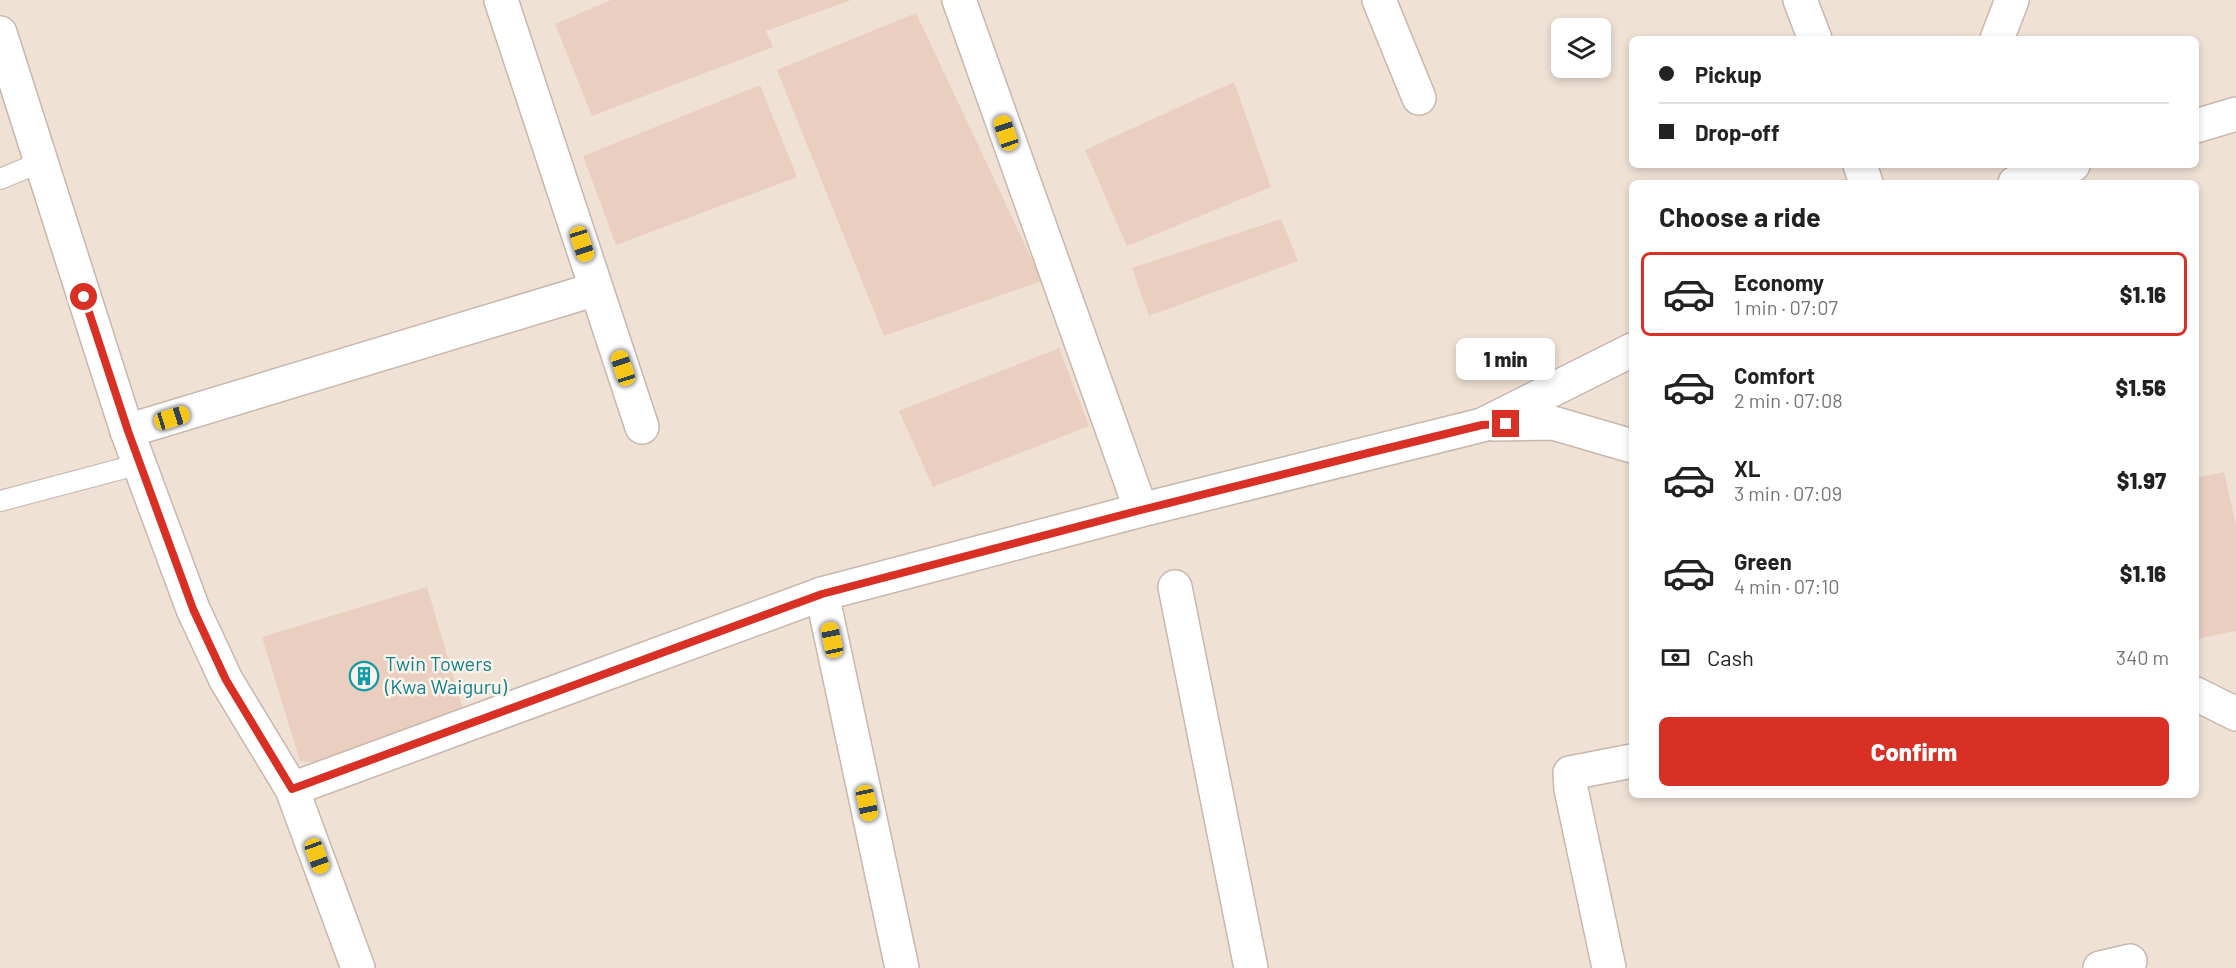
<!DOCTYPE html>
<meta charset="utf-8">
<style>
:root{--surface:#fff;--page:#f6f6f6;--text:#222;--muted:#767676;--line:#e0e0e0;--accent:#d93025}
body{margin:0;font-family:Barlow,sans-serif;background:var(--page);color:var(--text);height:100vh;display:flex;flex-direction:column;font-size:22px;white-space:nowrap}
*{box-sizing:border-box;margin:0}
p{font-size:20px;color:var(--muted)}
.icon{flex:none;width:33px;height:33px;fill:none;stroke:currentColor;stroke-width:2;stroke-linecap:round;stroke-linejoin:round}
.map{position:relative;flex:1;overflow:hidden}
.panel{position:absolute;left:1629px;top:180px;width:570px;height:618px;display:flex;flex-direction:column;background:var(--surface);border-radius:9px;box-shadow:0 3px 9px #0003}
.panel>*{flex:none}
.guide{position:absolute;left:1629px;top:36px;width:570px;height:132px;border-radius:9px;box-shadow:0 3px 9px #0003;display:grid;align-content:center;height:132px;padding:0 30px;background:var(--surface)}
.fabs{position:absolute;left:1551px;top:18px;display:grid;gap:12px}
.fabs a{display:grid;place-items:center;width:60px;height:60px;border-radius:9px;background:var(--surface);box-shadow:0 3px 9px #0003;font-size:30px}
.end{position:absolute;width:27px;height:27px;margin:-14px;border:8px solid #d93025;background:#fff;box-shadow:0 0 0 3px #fff}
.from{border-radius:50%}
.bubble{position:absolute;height:42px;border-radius:9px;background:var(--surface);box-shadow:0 3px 9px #0003;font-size:20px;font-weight:800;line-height:42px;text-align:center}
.car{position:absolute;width:18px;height:36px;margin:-18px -9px;border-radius:8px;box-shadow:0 0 4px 2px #0007;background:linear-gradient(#f5c518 24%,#345 0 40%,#f5c518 0 76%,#345 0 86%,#f5c518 0)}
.guide b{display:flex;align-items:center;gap:21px;height:57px;font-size:22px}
.guide b+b{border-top:2px solid var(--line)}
.guide i{width:15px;height:15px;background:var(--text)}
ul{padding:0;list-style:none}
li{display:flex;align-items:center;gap:18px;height:84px;margin:0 12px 9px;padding:0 18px;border:3px solid transparent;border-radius:9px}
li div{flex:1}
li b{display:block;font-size:22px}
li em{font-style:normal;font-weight:800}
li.current{border-color:var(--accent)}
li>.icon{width:54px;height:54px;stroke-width:1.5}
h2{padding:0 30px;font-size:27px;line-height:72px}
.pay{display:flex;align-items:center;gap:15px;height:66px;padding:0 30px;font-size:22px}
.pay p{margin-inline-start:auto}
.action{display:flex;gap:12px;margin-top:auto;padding:12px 30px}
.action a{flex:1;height:69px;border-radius:9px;background:var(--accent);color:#fff;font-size:24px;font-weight:800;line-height:69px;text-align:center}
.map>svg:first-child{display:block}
.residential{fill:#efe1d4;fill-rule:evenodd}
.building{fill:#eacec0}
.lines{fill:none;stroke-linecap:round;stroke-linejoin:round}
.lane-casing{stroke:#c8b7ad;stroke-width:22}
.street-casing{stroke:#c8b7ad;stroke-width:36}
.lane{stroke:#fff;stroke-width:20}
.street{stroke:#fff;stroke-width:33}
.route{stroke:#d93025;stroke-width:8}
.labels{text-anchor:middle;stroke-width:5;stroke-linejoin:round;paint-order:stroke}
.culture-label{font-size:20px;fill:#0d838f;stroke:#fcf4ea;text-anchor:start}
</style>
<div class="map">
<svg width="2236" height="968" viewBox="0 0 2236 968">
<rect width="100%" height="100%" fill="#f9efe4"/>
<path class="residential" d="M0 0H2236V968H0ZM1562 28H1600V68H1562ZM1632 39H2196V165H1632ZM1632 183H2196V795H1632Z"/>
<g class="building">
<polygon points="611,0 851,0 766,31 773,47 592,116 555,24"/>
<polygon points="916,13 1042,281 884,336 777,70"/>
<polygon points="1234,82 1271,187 1127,246 1085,150"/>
<polygon points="760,85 797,177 616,245 583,156"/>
<polygon points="1281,219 1298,261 1149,316 1132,268"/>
<polygon points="1059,348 1089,426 933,487 899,411"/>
<polygon points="2224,472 2236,526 2236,631 2196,639 2196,478"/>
<polygon points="427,587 465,716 334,765 300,761 262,637"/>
</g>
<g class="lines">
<g class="lane-casing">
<g id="lane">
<polyline points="0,179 41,162"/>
<polyline points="0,501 140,464"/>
</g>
</g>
<g class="street-casing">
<g id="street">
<polyline points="501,0 642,427"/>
<polyline points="959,0 1141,510"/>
<polyline points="1379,0 1419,98"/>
<polyline points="1800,0 1815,39"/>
<polyline points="0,33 127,431 193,609 226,680 292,789 358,968"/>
<polyline points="1997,39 2012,0"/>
<polyline points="2196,126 2236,114"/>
<polyline points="1860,165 1866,183"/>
<polyline points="2015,183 2073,165"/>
<polyline points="1493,424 1553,423 1632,446"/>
<polyline points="127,431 596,289"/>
<polyline points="1175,587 1251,968"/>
<polyline points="822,594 902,968"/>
<polyline points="2196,694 2236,714"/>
<polyline points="292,789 822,594 1141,510 1482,425 1632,350"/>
<polyline points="1609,968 1571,789 1570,773 1632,761"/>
<polyline points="2100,968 2130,961"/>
</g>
</g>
<use href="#lane" class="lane"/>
<use href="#street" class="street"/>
</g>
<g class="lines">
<polyline class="route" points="84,297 128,431 193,609 226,680 292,789 822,594 1141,510 1368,453 1482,425 1506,424"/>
</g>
<defs>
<g id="building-ring" transform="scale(1.5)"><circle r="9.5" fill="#fcf4ea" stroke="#0f9aa8" stroke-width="1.5"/><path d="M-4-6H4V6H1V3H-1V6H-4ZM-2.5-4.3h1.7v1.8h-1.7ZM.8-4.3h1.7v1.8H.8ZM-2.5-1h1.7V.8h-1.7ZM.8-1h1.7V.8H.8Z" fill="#0f9aa8"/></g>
</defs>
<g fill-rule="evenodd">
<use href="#building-ring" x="364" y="676"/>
</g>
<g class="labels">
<g class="culture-label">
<text x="385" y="671">Twin Towers<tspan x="385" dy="23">(Kwa Waiguru)</tspan></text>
</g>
</g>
</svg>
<div class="fabs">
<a><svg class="icon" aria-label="layers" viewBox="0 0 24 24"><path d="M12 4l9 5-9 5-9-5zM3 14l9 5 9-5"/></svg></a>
</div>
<i class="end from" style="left:84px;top:297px"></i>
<i class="end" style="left:1506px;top:424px"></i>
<div class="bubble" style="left:1456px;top:338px;width:99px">1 min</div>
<i class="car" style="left:1006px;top:133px;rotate:341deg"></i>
<i class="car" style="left:582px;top:244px;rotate:162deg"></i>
<i class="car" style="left:623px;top:368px;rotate:342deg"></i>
<i class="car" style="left:172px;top:418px;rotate:73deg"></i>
<i class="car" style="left:832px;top:640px;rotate:348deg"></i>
<i class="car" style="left:867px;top:803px;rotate:168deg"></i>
<i class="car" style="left:317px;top:856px;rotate:160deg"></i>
<div class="guide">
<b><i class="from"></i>Pickup</b>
<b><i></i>Drop-off</b>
</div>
<section class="panel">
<h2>Choose a ride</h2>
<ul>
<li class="current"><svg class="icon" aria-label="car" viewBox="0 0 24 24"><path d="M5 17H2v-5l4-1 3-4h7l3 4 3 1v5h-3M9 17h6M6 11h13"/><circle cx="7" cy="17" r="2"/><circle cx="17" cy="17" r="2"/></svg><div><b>Economy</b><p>1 min · 07:07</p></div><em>$1.16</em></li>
<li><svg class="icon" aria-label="car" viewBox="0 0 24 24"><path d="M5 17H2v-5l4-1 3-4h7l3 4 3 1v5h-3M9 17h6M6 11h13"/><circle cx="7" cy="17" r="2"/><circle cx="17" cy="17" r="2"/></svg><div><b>Comfort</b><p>2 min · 07:08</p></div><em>$1.56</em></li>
<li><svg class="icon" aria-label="car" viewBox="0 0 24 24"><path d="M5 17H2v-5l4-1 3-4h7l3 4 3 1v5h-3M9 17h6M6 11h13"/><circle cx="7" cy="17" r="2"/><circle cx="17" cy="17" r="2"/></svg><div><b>XL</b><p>3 min · 07:09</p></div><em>$1.97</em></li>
<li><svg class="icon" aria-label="car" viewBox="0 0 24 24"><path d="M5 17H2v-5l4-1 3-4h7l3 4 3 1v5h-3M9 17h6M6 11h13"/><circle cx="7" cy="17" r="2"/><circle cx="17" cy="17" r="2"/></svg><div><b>Green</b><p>4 min · 07:10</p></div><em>$1.16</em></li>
</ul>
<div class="pay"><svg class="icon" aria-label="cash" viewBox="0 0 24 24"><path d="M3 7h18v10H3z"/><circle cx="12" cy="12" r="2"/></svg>Cash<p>340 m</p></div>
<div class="action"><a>Confirm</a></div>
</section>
</div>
